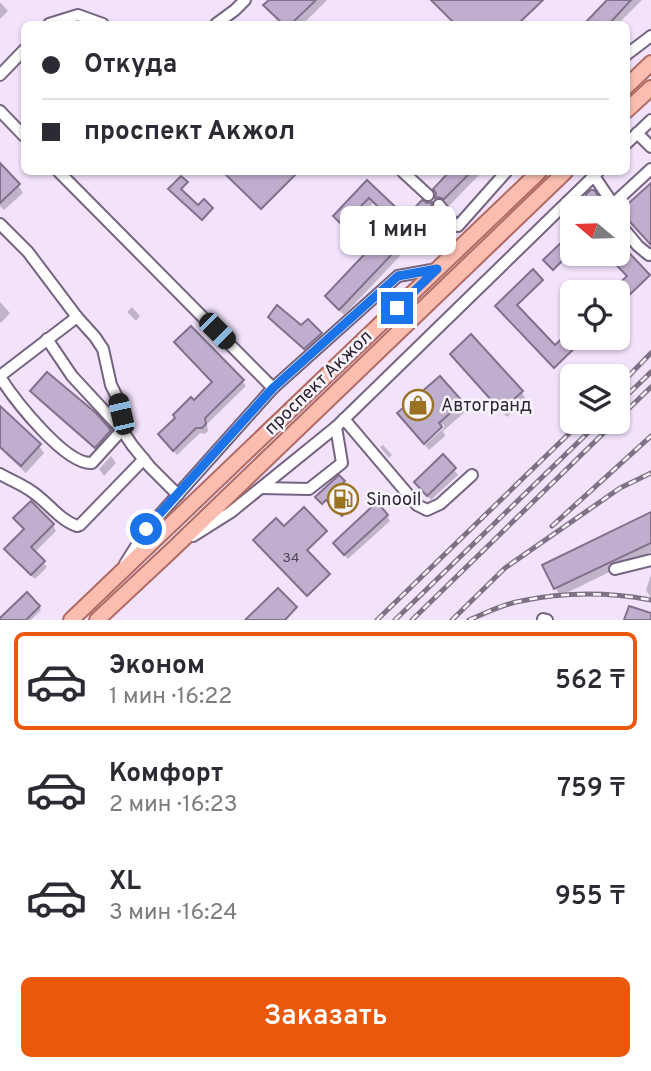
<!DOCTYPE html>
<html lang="ru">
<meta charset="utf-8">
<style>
:root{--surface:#fff;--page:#f7f7f7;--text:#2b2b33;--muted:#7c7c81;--line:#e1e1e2;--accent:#ea580c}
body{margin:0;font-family:Overpass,sans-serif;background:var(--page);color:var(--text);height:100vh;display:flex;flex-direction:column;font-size:26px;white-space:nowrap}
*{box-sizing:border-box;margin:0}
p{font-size:23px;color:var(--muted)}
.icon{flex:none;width:38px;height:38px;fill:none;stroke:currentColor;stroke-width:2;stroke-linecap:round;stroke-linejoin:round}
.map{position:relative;height:620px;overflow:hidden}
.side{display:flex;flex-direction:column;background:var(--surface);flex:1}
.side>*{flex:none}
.guide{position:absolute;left:21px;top:21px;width:609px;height:154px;border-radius:10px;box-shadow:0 2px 5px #0004;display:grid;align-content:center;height:154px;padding:0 21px;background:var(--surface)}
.needle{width:46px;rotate:289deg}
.fabs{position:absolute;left:560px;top:196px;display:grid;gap:14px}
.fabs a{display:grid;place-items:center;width:70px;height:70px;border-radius:10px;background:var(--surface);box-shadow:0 2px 5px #0004;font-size:35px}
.end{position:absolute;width:32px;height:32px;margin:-16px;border:9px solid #1a73e8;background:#fff;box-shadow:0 0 0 4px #fff}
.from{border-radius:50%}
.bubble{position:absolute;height:49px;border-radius:10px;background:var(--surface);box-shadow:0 2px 5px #0004;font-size:23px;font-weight:600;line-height:49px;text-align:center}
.car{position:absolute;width:21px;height:42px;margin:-21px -10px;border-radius:9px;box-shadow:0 0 5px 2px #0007;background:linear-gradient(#222 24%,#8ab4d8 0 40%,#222 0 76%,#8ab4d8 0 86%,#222 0)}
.guide b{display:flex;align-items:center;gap:24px;height:66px;font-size:26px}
.guide b+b{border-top:2px solid var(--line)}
.guide i{width:18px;height:18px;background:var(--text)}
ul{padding:12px 0 0;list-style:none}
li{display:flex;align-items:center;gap:21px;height:98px;margin:0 14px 10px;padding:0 7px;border:4px solid transparent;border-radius:10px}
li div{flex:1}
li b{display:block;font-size:26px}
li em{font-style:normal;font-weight:600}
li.active{border-color:var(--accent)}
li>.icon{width:63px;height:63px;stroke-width:1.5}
.cta{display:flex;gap:14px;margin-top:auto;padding:14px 21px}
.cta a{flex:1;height:80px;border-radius:10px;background:var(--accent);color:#fff;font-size:28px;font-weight:600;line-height:80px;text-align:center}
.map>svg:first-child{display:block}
.shadow{fill:#0003}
.building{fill:#c0aece;stroke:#81718e;stroke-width:2}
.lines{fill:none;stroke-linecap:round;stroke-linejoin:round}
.minor-casing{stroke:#756480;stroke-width:14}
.major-casing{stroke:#b06b62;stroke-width:18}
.minor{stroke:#fff;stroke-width:10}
.major{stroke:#fabdb0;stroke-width:14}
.rail-casing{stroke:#7d7284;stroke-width:5}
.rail{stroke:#f8f4fb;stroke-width:2.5;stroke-dasharray:8;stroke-linecap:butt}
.route{stroke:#1a73e8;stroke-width:9}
.labels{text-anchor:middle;stroke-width:5;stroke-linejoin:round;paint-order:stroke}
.number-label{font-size:14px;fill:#514758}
.street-label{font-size:18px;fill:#2c2531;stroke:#f8f4fb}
.poi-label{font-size:18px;fill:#2c2531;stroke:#f8f4fb;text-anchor:start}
</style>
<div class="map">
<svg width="651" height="620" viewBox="0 0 651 620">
<rect width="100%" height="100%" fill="#f2e2fc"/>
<g class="shadow">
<polygon points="271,0 327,0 303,24 281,24 270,13 266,6"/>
<polygon points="432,0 534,0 539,5 519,24 456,24"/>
<polygon points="608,0 642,0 618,24 589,24 588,22"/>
<polygon points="0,2 8,11 0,19"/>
<polygon points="0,165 18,185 23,193 4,210 0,206"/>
<polygon points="224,172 299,172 262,209"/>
<polygon points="452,172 482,172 449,206 444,204 441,205 437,198 437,193 435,189"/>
<polygon points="367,182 406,220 431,204 434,209 434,215 436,218 344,315 331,302 327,296 376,245 373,240 392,221 373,203 362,215 368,224 354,238 338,222 335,216"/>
<polygon points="572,234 572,253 554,270 545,260"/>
<polygon points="618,244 649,277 618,307 618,292 613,292 629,276 608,254 618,254"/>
<polygon points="533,272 542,282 516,307 555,348 572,331 572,338 586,338 555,367 497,306"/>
<polygon points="0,302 10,313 1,323 0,322"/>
<polygon points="132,307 140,316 136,321 127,312"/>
<polygon points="270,317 301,327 308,322 324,340 308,354 273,322"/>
<polygon points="176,342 242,381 246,386 207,424 208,431 205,434 200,433 177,455 164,440 194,402 213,383 180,348"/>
<polygon points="452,354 522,392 526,400 507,417 456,362"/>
<polygon points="440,378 462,403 466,411 443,431 445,436 429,450 425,445 444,428 444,424 422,442 404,421 399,414"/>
<polygon points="32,392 110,431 114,439 100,454 37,399"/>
<polygon points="0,409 39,446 44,453 26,473 0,449"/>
<polygon points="383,445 392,455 389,458 380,447"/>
<polygon points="111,456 116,463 104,476 99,469"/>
<polygon points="443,457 458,475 431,500 416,482"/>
<polygon points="31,503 53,525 56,531 34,553 47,567 35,579 9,555 6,549 25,530 16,519"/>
<polygon points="304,509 326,533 307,552 329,576 308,596 255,541 284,529"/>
<polygon points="651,514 651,552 560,596 544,566"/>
<polygon points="387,516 390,521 348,559 338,549 335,543"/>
<polygon points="651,575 651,598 646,590"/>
<polygon points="39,607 41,610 31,620 1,620"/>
</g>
<g class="building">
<polygon points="269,0 316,0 291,24 283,24 263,5"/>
<polygon points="431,0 543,0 518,24 455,24"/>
<polygon points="607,0 631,0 609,24 584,24"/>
<polygon points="0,163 20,184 0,203"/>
<polygon points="223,172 298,172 261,209"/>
<polygon points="449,172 471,172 444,199 438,197 435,198 436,193 433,189"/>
<polygon points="181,176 188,182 181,189 198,205 204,199 213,208 202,220 168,189"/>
<polygon points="367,180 406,217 422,200 427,203 432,202 431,207 433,211 339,310 325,296 375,243 371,240 391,219 369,198 358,209 366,216 350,233 333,216"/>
<polygon points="651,183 651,245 620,211"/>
<polygon points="591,190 594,190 598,196 597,208 585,208 586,194"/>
<polygon points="572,232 572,251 553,270 543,260"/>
<polygon points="618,241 650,275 618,306 618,292 610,292 627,276 606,254 618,254"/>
<polygon points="533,269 543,280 517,305 555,345 572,329 572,338 585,338 554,368 495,306"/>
<polygon points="277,305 301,325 308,319 322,333 304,349 268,317"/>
<polygon points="191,326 244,380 205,418 206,424 202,428 196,428 173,451 158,434 175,418 173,415 191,397 194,400 212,382 174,342"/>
<polygon points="471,334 523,391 501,411 450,354"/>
<polygon points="47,372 96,413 111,430 95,448 30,391"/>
<polygon points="440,376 463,402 439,423 442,427 424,444 397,413"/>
<polygon points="0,406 41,444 21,466 0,447"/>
<polygon points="443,454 456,468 427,496 414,482"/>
<polygon points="339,475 345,481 342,484 358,500 342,516 326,500 322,504 315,497"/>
<polygon points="31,501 54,524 31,547 45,561 31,575 4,549 24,529 13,518"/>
<polygon points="377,502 388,515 344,555 333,543"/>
<polygon points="304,507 327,531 307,550 330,574 307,596 253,540 276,518 284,526"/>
<polygon points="651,512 651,543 554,589 542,565"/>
<polygon points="278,588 297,607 285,620 245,620"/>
<polygon points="27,592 40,606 26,620 0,620 0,618"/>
<polygon points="629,606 651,613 651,620 624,620"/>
</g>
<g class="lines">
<g class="minor-casing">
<g id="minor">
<polyline points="49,24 78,15 103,24"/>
<polyline points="216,24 235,10 245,0"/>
<polyline points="626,55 651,36"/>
<polyline points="0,75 24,50"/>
<polyline points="0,111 24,136"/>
<polyline points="637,133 651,147"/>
<polyline points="626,144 651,120"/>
<polyline points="59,172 273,388"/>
<polyline points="403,172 428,195"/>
<polyline points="594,176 613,204 612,208"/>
<polyline points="613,204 651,169"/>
<polyline points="439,205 455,225 458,226 506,172"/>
<polyline points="618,222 638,246 649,255 651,254"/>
<polyline points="0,224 28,252 77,317 95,337 103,349 111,385 118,399 122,430 132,445 150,467 178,495"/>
<polyline points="0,376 77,317"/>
<path d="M0 377C14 399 65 465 92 463L122 430 72 376 47 339"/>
<polyline points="344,419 417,505 427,510 440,504 472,475"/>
<path d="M0 474C10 480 21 484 31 491 47 501 59 520 77 526L80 525 144 459"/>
<polyline points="261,488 309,489 342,463 336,427"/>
<polyline points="193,536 231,512 336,427 598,172"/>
<polyline points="125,564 147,529 273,388 398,276 437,269"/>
<polyline points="615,569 651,560"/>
<polyline points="543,619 547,620"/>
</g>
</g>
<g class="major-casing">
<g id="major">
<polyline points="626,87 651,63"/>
<polyline points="626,111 651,88"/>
<polyline points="71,620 539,172"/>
<polyline points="97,620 173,549 565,172"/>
</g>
</g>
<use href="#minor" class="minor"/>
<use href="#major" class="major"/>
<g class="rail-casing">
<g id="rail">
<polyline points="618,387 651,353"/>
<polyline points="618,404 651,372"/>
<polyline points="618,419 651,387"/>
<polyline points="552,526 651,436"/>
<polyline points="377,620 581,422"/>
<polyline points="395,620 599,422"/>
<polyline points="412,620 615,422"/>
<polyline points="452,620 505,568 620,488 651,473"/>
<path d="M469 620C486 613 503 604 521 601 564 592 608 592 651 600"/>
</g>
</g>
<use href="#rail" class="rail"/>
</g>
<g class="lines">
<polyline class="route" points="146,529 273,388 398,276 437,269 397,308"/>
</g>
<defs>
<g id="shop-ring" transform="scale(1.575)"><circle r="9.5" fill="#f8f4fb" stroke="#9b7320" stroke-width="1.5"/><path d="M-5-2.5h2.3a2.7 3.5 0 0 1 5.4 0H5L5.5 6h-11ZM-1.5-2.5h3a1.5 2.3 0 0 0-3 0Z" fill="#9b7320"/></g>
<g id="fuel-ring" transform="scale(1.575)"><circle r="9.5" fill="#f8f4fb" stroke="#9b7320" stroke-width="1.5"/><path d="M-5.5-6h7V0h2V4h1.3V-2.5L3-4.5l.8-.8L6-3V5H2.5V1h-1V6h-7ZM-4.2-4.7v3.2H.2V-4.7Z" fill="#9b7320"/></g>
</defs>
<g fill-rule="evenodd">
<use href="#shop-ring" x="418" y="405"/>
<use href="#fuel-ring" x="343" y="499"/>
</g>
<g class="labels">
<g class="number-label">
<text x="291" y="562">34</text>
</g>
<g class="street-label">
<text transform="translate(318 382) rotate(-44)" y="6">проспект Акжол</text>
</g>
<g class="poi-label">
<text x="441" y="411">Автогранд</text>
<text x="366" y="505">Sinooil</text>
</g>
</g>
</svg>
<div class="fabs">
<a><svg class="needle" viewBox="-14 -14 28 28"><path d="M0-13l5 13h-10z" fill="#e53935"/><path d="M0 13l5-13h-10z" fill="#7c7c81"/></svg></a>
<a><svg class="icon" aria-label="locate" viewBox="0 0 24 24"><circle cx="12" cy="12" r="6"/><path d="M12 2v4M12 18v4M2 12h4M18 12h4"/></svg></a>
<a><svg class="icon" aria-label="layers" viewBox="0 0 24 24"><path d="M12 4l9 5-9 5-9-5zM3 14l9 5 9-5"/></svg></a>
</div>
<i class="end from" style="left:146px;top:529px"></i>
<i class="end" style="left:397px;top:308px"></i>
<div class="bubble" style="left:340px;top:206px;width:116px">1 мин</div>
<i class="car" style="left:217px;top:331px;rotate:135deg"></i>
<i class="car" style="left:121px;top:414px;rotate:347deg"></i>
<div class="guide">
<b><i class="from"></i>Откуда</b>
<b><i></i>проспект Акжол</b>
</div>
</div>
<section class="side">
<ul>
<li class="active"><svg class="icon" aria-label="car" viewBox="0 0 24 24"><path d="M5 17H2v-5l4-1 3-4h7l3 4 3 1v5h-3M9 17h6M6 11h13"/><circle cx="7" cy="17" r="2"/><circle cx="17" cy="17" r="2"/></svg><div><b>Эконом</b><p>1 мин · 16:22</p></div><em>562 ₸</em></li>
<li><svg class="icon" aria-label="car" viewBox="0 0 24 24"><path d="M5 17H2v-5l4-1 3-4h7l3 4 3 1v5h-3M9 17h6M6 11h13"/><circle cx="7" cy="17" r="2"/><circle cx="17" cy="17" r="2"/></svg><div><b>Комфорт</b><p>2 мин · 16:23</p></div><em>759 ₸</em></li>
<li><svg class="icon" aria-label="car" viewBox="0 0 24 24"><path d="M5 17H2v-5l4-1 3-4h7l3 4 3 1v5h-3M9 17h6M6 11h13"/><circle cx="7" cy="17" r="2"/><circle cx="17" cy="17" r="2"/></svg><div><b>XL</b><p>3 мин · 16:24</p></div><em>955 ₸</em></li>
</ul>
<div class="cta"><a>Заказать</a></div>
</section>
